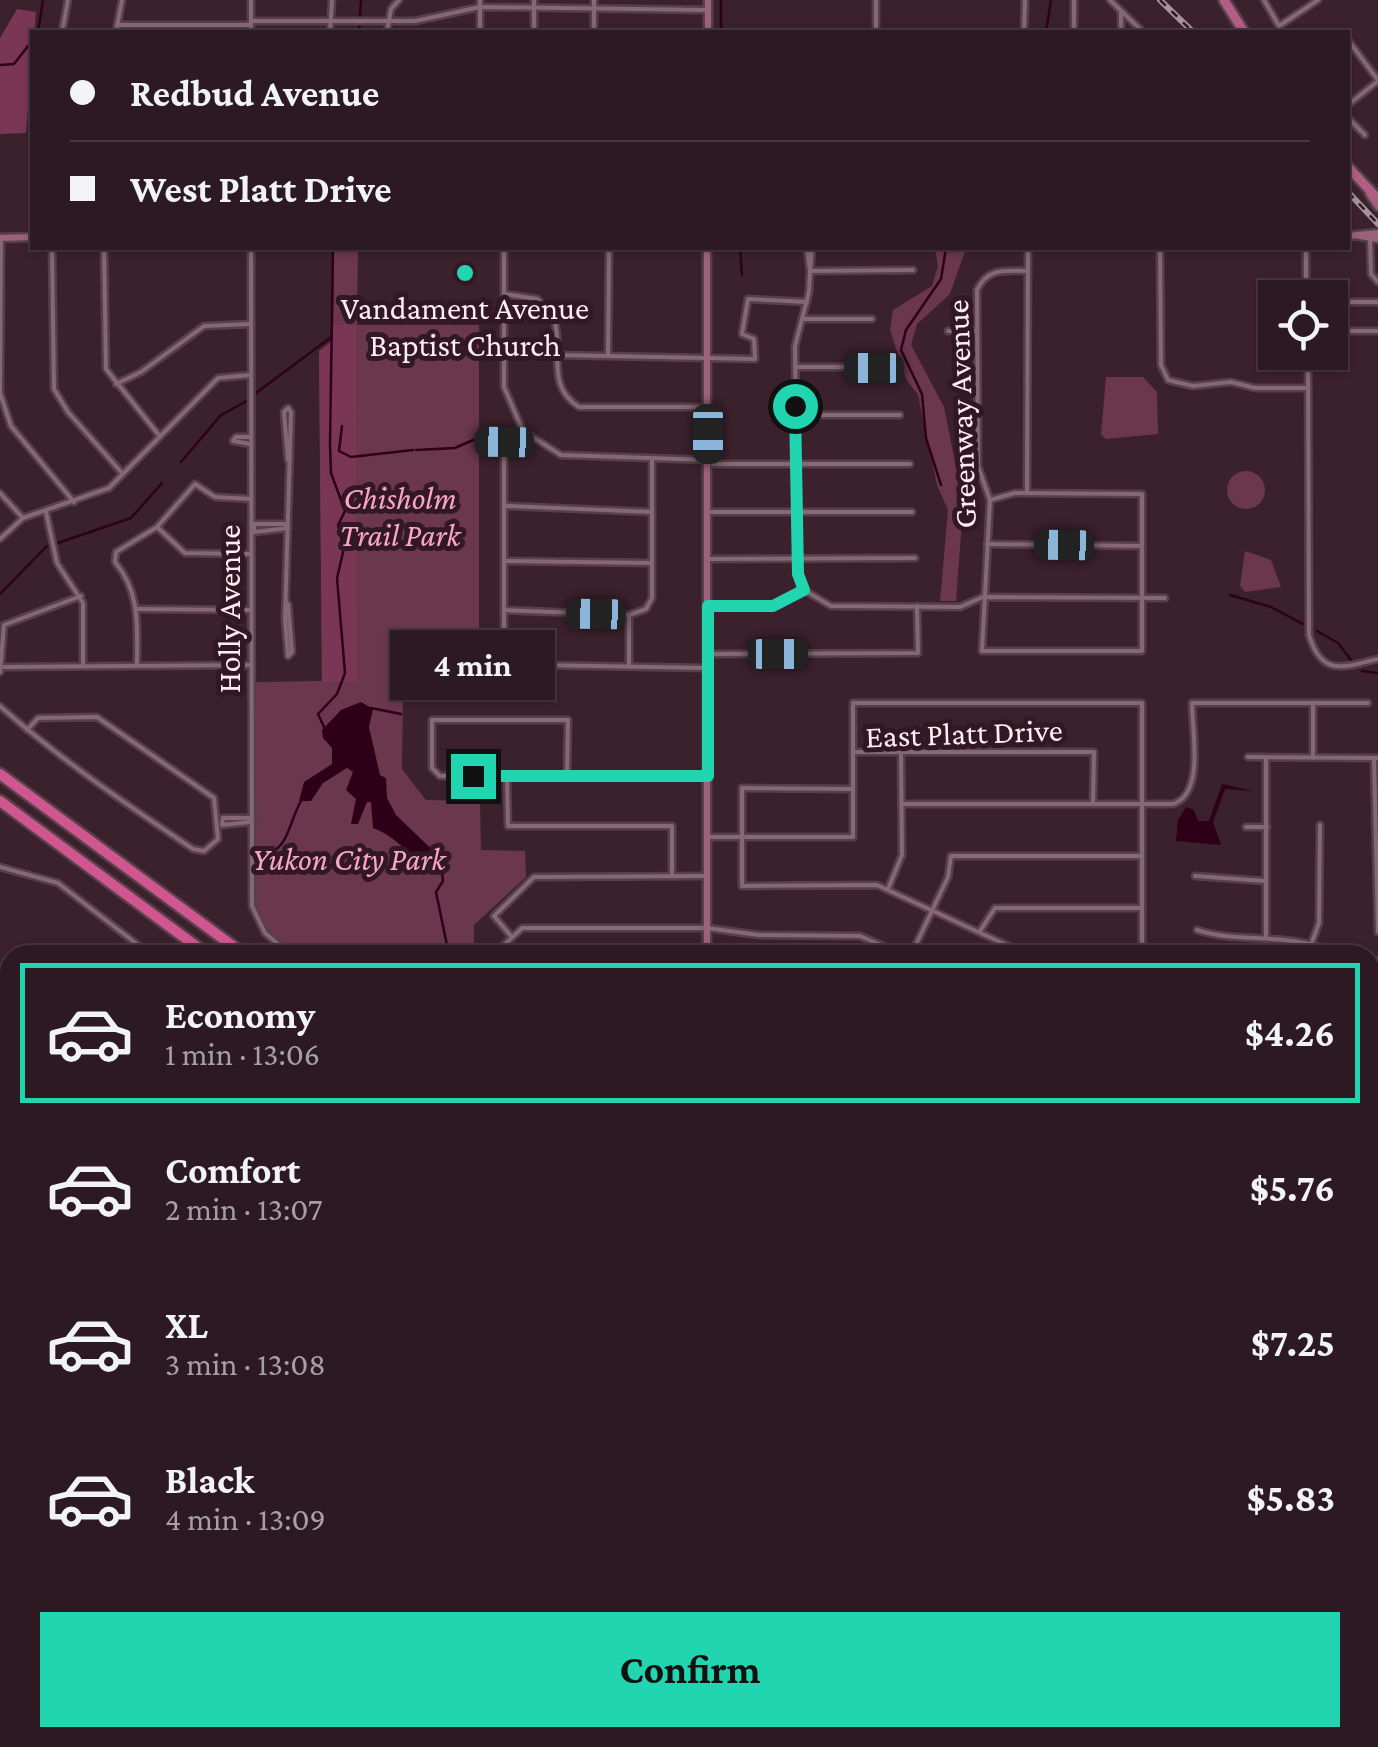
<!DOCTYPE html>
<meta charset="utf-8">
<style>
:root{--surface:#2c1921;--page:#38262e;--text:#f1f3f6;--muted:#a6a0a5;--line:#48383f;--accent:#20d5b0}
body{margin:0;font-family:"Crimson Pro",serif;background:var(--page);color:var(--text);height:100vh;display:flex;flex-direction:column;font-size:38px;white-space:nowrap}
*{box-sizing:border-box;margin:0}
p{font-size:32px;color:var(--muted)}
.icon{flex:none;width:55px;height:55px;fill:none;stroke:currentColor;stroke-width:2;stroke-linecap:round;stroke-linejoin:round}
.map{position:relative;flex:1;overflow:hidden}
.sheet{position:absolute;left:0px;top:945px;width:1380px;height:802px;display:flex;flex-direction:column;background:var(--surface);border-radius:30px 30px 0 0;box-shadow:0 2px 8px #0004,0 0 0 2px var(--line)}
.sheet>*{flex:none}
.guide{position:absolute;left:30px;top:30px;width:1320px;height:220px;border-radius:0px;box-shadow:0 2px 8px #0004,0 0 0 2px var(--line);display:grid;align-content:center;height:220px;padding:0 40px;background:var(--surface)}
.buttons{position:absolute;left:1258px;top:280px;display:grid;gap:20px}
.buttons a{display:grid;place-items:center;width:90px;height:90px;border-radius:0px;background:var(--surface);box-shadow:0 2px 8px #0004,0 0 0 2px var(--line);font-size:50px}
.end{position:absolute;width:45px;height:45px;margin:-22px;border:12px solid #20d5b0;background:#111;box-shadow:0 0 0 5px #111}
.from{border-radius:50%}
.bubble{position:absolute;height:70px;border-radius:0px;background:var(--surface);box-shadow:0 2px 8px #0004,0 0 0 2px var(--line);font-size:32px;font-weight:700;line-height:70px;text-align:center}
.car{position:absolute;width:30px;height:60px;margin:-30px -15px;border-radius:12px;box-shadow:0 0 8px 2px #0007;background:linear-gradient(#222 24%,#8ab4d8 0 40%,#222 0 76%,#8ab4d8 0 86%,#222 0)}
.guide b{display:flex;align-items:center;gap:35px;height:95px;font-size:38px}
.guide b+b{border-top:2px solid var(--line)}
.guide i{width:25px;height:25px;background:var(--text)}
ul{padding:18px 0 0;list-style:none}
li{display:flex;align-items:center;gap:30px;height:140px;margin:0 20px 15px;padding:0 20px;border:5px solid transparent;border-radius:0px}
li div{flex:1}
li b{display:block;font-size:38px}
li em{font-style:normal;font-weight:700}
li.active{border-color:var(--accent)}
li>.icon{width:90px;height:90px;stroke-width:1.5}
.primary-button{display:flex;gap:20px;margin-top:auto;padding:20px 40px}
.primary-button a{flex:1;height:115px;border-radius:0px;background:var(--accent);color:#111;font-size:40px;font-weight:700;line-height:115px;text-align:center}
.map>svg:first-child{display:block}
.green{fill:#6b374d}
.forest{fill:#7a3655}
.water{fill:#2e0018}
.lines{fill:none;stroke-linecap:round;stroke-linejoin:round}
.stream{stroke:#2e0018;stroke-width:2.5}
.street-casing{stroke:#56404a;stroke-width:9}
.secondary-casing{stroke:#56404a;stroke-width:11}
.primary-casing{stroke:#56404a;stroke-width:14}
.highway-casing{stroke:#56404a;stroke-width:15}
.street{stroke:#866773;stroke-width:4}
.secondary{stroke:#9c627b;stroke-width:6}
.primary{stroke:#b25d84;stroke-width:9}
.highway{stroke:#d0568f;stroke-width:10}
.rail-casing{stroke:#a8939b;stroke-width:6}
.rail{stroke:#311822;stroke-width:2.5;stroke-dasharray:8;stroke-linecap:butt}
.route{stroke:#20d5b0;stroke-width:12}
.poi-dot{fill:#20d5b0;stroke:#311822;stroke-width:4}
.labels{text-anchor:middle;stroke-width:10;stroke-linejoin:round;paint-order:stroke}
.poi-label{font-size:32px;fill:#ffedf3;stroke:#311822}
.street-label{font-size:32px;fill:#ffedf3;stroke:#311822}
.park-label{font-size:32px;font-style:italic;fill:#f9a6c8;stroke:#311822}
</style>
<div class="map">
<svg width="1378" height="1747" viewBox="0 0 1378 1747">
<rect width="100%" height="100%" fill="#3b212c"/>
<g class="green">
<polygon points="358,248 357,325 479,325 479,692 403,692 402,769 426,800 480,801 481,850 525,851 526,877 474,925 474,955 296,955 263,927 254,902 253,682 322,681 319,351 333,340 334,249"/>
<polygon points="935,248 966,248 950,294 917,324 911,345 944,407 964,507 958,513 962,521 956,601 940,601 948,510 937,485 918,395 906,379 890,330 893,310 932,286 938,266"/>
<polygon points="1106,377 1143,377 1157,392 1158,434 1106,439 1101,434"/>
<circle cx="1246" cy="490" r="19"/>
<polygon points="1245,551 1271,560 1281,587 1245,592 1240,586"/>
</g>
<g class="forest">
<polygon points="17,9 36,12 26,133 0,134 0,38"/>
<polygon points="333,325 356,325 357,682 322,682 319,351 333,341"/>
</g>
<g class="water">
<path d="M361 702 373 709 369 727 380 775 386 778 387 798 396 815 445 862 442 872C414 865 400 837 373 828L371 802H367L358 824H351L356 799 346 790 353 772 347 768 323 783 311 801H299L304 782 332 764V748L323 738 322 730 341 710Z"/>
<polygon points="1222,784 1253,791 1225,789 1213,822 1221,845 1176,841 1178,820 1186,807 1194,810 1198,821 1209,821"/>
</g>
<g class="lines">
<g class="stream">
<polyline points="721,0 721,32"/>
<polyline points="38,32 43,0"/>
<polyline points="359,32 361,0"/>
<polyline points="1046,32 1051,0"/>
<polyline points="0,65 14,64 32,41"/>
<polyline points="740,248 742,275"/>
<polyline points="256,393 330,338"/>
<polyline points="342,426 339,451 351,457 413,450"/>
<polyline points="416,450 455,448 473,440"/>
<polyline points="181,462 221,415 247,401"/>
<polyline points="941,485 926,438 922,394 901,350 906,330 941,279 946,248"/>
<polyline points="387,502 395,511"/>
<polyline points="0,594 46,547 131,518 162,483"/>
<polyline points="1230,595 1271,607 1303,624"/>
<polyline points="1317,631 1338,643 1351,660"/>
<polyline points="1362,671 1378,673"/>
<polyline points="371,708 401,714"/>
<polyline points="324,727 318,714 337,694 345,673 337,578 344,548 338,525 345,511 331,473 330,445 333,248"/>
<path d="M257 859C291 849 286 828 301 801"/>
<polyline points="442,871 443,881 436,892 449,955"/>
<polyline points="1370,1004 1378,1001"/>
<polyline points="1370,1696 1378,1705"/>
<polyline points="865,1738 869,1747"/>
</g>
<g class="street-casing">
<g id="street">
<polyline points="1110,0 1143,32"/>
<polyline points="1264,0 1279,26 1318,0"/>
<polyline points="251,21 415,21 480,7 708,10"/>
<polyline points="117,25 251,25"/>
<polyline points="62,32 68,0"/>
<polyline points="116,32 122,0"/>
<polyline points="251,32 251,0"/>
<polyline points="330,32 332,0"/>
<polyline points="387,32 391,9 399,0"/>
<polyline points="480,32 480,0"/>
<polyline points="534,32 534,0"/>
<polyline points="594,32 594,0"/>
<polyline points="876,32 876,0"/>
<polyline points="1024,32 1025,0"/>
<polyline points="1074,32 1074,0"/>
<polyline points="1121,32 1121,11"/>
<polyline points="1348,40 1378,80"/>
<polyline points="1348,105 1378,81"/>
<polyline points="1348,118 1365,135"/>
<polyline points="1,238 0,393 11,426 74,502"/>
<polyline points="1370,239 1371,274 1378,282"/>
<polyline points="52,248 54,389 68,412 122,473"/>
<polyline points="104,248 106,369 158,434"/>
<polyline points="251,248 252,906 265,933 291,955"/>
<polyline points="504,248 504,387 523,431 561,455 708,460 713,464 910,464"/>
<polyline points="807,248 810,271 812,248"/>
<polyline points="1160,248 1161,365 1168,380 1193,386 1231,382 1255,388 1306,388"/>
<polyline points="913,270 810,271 809,292 795,346 798,573 804,590 831,606 960,607 983,597 1165,598"/>
<path d="M505 294 537 299 553 315C565 349 544 385 579 407H708"/>
<polyline points="1306,298 1306,248"/>
<polyline points="1330,302 1378,302"/>
<polyline points="802,319 872,319"/>
<polyline points="948,331 977,331"/>
<polyline points="1330,331 1378,331"/>
<path d="M1308 352 1309 635C1322 679 1346 666 1378 659"/>
<polyline points="556,355 755,359 754,339 742,334 748,299 807,302"/>
<polyline points="608,355 609,248"/>
<polyline points="795,367 874,367"/>
<polyline points="958,381 977,381"/>
<polyline points="116,384 141,372 204,326 251,324"/>
<polyline points="795,415 900,415"/>
<polyline points="250,437 236,437 233,441 251,444"/>
<polyline points="479,441 504,442 523,431"/>
<polyline points="288,460 284,412 288,408 291,412 285,619 288,656 292,652 288,604"/>
<polyline points="0,493 23,518"/>
<polyline points="1027,493 1028,248"/>
<path d="M990 500 1015 493 1142 494V651H982L990 500 978 466 977 290C988 267 1005 271 1028 271"/>
<polyline points="506,506 652,512"/>
<polyline points="46,512 57,563 83,603 83,665"/>
<polyline points="708,512 912,512"/>
<polygon points="254,524 285,524 288,528 254,532"/>
<polyline points="157,527 185,553 251,554"/>
<polyline points="0,539 23,518 109,488 218,378 251,375"/>
<polyline points="987,544 1142,546"/>
<polyline points="709,559 915,558"/>
<polyline points="506,561 651,563"/>
<polyline points="708,606 773,606 804,590"/>
<polyline points="137,609 251,610"/>
<polyline points="504,610 629,615 646,609 652,598 652,460"/>
<polyline points="629,615 629,665"/>
<polyline points="709,654 918,653 917,606"/>
<polyline points="475,664 708,668"/>
<path d="M137 665C137 627 141 593 115 562L116 552 157 527 195 484 215 497 251 499"/>
<polyline points="504,665 504,442"/>
<polyline points="528,665 529,689"/>
<polyline points="4,667 251,665"/>
<polyline points="0,672 4,625 81,596"/>
<path d="M0 706C61 760 126 804 193 849L204 851 218 839 214 798 97 717 38 718 27 730"/>
<polyline points="853,752 1094,752 1093,804"/>
<polyline points="1248,757 1378,758"/>
<polyline points="1313,758 1313,703"/>
<polyline points="1374,758 1378,932"/>
<polyline points="507,776 508,826 672,826 672,876"/>
<polyline points="567,776 568,720 432,720 432,768 440,776 704,776"/>
<polyline points="853,789 742,788 742,886 877,885 1028,955"/>
<path d="M902 804H1173C1205 794 1192 731 1192 703H1368"/>
<polygon points="223,818 248,818 250,822 222,825"/>
<polyline points="1246,827 1267,827"/>
<polyline points="708,837 853,837 853,703 1142,703 1142,955"/>
<polyline points="0,867 58,883 151,955"/>
<polyline points="1195,876 1265,881"/>
<polyline points="888,889 902,855 901,752"/>
<path d="M1197 930C1244 945 1293 930 1337 955"/>
<polyline points="980,931 995,908 1142,908"/>
<polyline points="511,936 494,916 534,877 706,876"/>
<polyline points="1266,938 1266,758"/>
<polyline points="1312,942 1319,923 1320,825"/>
<polyline points="502,955 502,947 522,928 707,928 759,935 860,936 904,955"/>
<polyline points="911,955 948,877 951,856 1142,856"/>
<polyline points="1370,962 1378,960"/>
<polyline points="1370,1325 1378,1325"/>
<polyline points="1370,1388 1378,1379"/>
<polyline points="1370,1401 1378,1408"/>
<polyline points="1370,1466 1378,1457"/>
<polyline points="0,1516 10,1516"/>
<polyline points="1370,1561 1378,1564"/>
<polyline points="0,1566 10,1566"/>
<polyline points="9,1674 10,1629"/>
<polyline points="140,1738 140,1747"/>
<polyline points="278,1738 278,1747"/>
<polyline points="468,1738 468,1747"/>
<polyline points="515,1738 515,1747"/>
<polyline points="979,1738 990,1747"/>
<polyline points="1087,1738 1113,1740"/>
<polyline points="1166,1738 1167,1747"/>
<polyline points="1331,1738 1333,1747"/>
<polyline points="47,1747 47,1738"/>
<polyline points="93,1747 93,1738"/>
<polyline points="179,1747 179,1738"/>
<polyline points="227,1747 227,1738"/>
<polyline points="359,1747 364,1738"/>
<polyline points="935,1747 941,1738"/>
<polyline points="1024,1747 1029,1738"/>
</g>
</g>
<g class="secondary-casing">
<g id="secondary">
<polyline points="708,32 708,0"/>
<polyline points="1369,194 1378,207"/>
<polyline points="1348,236 1378,233"/>
<polyline points="1360,236 1378,239"/>
<polyline points="0,238 32,237"/>
<polyline points="707,248 707,955"/>
<polyline points="0,1148 10,1148"/>
<polyline points="1370,1151 1378,1151"/>
<polyline points="707,1747 707,1738"/>
</g>
</g>
<g class="primary-casing">
<g id="primary">
<polyline points="1224,0 1244,32"/>
<polyline points="1348,167 1378,199"/>
</g>
</g>
<g class="highway-casing">
<g id="highway">
<polyline points="0,774 245,955"/>
<polyline points="0,801 208,955"/>
<polyline points="1370,1650 1378,1655"/>
<polyline points="1370,1676 1378,1681"/>
</g>
</g>
<use href="#street" class="street"/>
<use href="#secondary" class="secondary"/>
<use href="#primary" class="primary"/>
<use href="#highway" class="highway"/>
<g class="rail-casing">
<g id="rail">
<polyline points="1160,0 1193,32"/>
<polyline points="1348,192 1378,224"/>
</g>
</g>
<use href="#rail" class="rail"/>
</g>
<g class="lines">
<polyline class="route" points="473,776 708,776 708,606 773,606 804,590 798,574 795,406"/>
</g>
<circle class="poi-dot" cx="465" cy="273" r="10"/>
<g class="labels">
<g class="poi-label">
<text x="465" y="319">Vandament Avenue<tspan x="465" dy="37">Baptist Church</tspan></text>
</g>
<g class="street-label">
<text transform="translate(961 414) rotate(-92)" y="11">Greenway Avenue</text>
<text transform="translate(229 609) rotate(-90)" y="11">Holly Avenue</text>
<text transform="translate(964 733) rotate(-2)" y="11">East Platt Drive</text>
</g>
<g class="park-label">
<text x="400" y="509">Chisholm<tspan x="400" dy="37">Trail Park</tspan></text>
<text x="349" y="870">Yukon City Park</text>
</g>
</g>
</svg>
<div class="buttons">
<a><svg class="icon" aria-label="locate" viewBox="0 0 24 24"><circle cx="12" cy="12" r="6"/><path d="M12 2v4M12 18v4M2 12h4M18 12h4"/></svg></a>
</div>
<i class="end from" style="left:795px;top:406px"></i>
<i class="end" style="left:473px;top:776px"></i>
<div class="bubble" style="left:390px;top:630px;width:165px">4 min</div>
<i class="car" style="left:874px;top:368px;rotate:270deg"></i>
<i class="car" style="left:708px;top:434px;rotate:180deg"></i>
<i class="car" style="left:504px;top:442px;rotate:271deg"></i>
<i class="car" style="left:1064px;top:545px;rotate:271deg"></i>
<i class="car" style="left:596px;top:614px;rotate:271deg"></i>
<i class="car" style="left:778px;top:654px;rotate:90deg"></i>
<div class="guide">
<b><i class="from"></i>Redbud Avenue</b>
<b><i></i>West Platt Drive</b>
</div>
<section class="sheet">
<ul>
<li class="active"><svg class="icon" aria-label="car" viewBox="0 0 24 24"><path d="M5 17H2v-5l4-1 3-4h7l3 4 3 1v5h-3M9 17h6M6 11h13"/><circle cx="7" cy="17" r="2"/><circle cx="17" cy="17" r="2"/></svg><div><b>Economy</b><p>1 min · 13:06</p></div><em>$4.26</em></li>
<li><svg class="icon" aria-label="car" viewBox="0 0 24 24"><path d="M5 17H2v-5l4-1 3-4h7l3 4 3 1v5h-3M9 17h6M6 11h13"/><circle cx="7" cy="17" r="2"/><circle cx="17" cy="17" r="2"/></svg><div><b>Comfort</b><p>2 min · 13:07</p></div><em>$5.76</em></li>
<li><svg class="icon" aria-label="car" viewBox="0 0 24 24"><path d="M5 17H2v-5l4-1 3-4h7l3 4 3 1v5h-3M9 17h6M6 11h13"/><circle cx="7" cy="17" r="2"/><circle cx="17" cy="17" r="2"/></svg><div><b>XL</b><p>3 min · 13:08</p></div><em>$7.25</em></li>
<li><svg class="icon" aria-label="car" viewBox="0 0 24 24"><path d="M5 17H2v-5l4-1 3-4h7l3 4 3 1v5h-3M9 17h6M6 11h13"/><circle cx="7" cy="17" r="2"/><circle cx="17" cy="17" r="2"/></svg><div><b>Black</b><p>4 min · 13:09</p></div><em>$5.83</em></li>
</ul>
<div class="primary-button"><a>Confirm</a></div>
</section>
</div>
